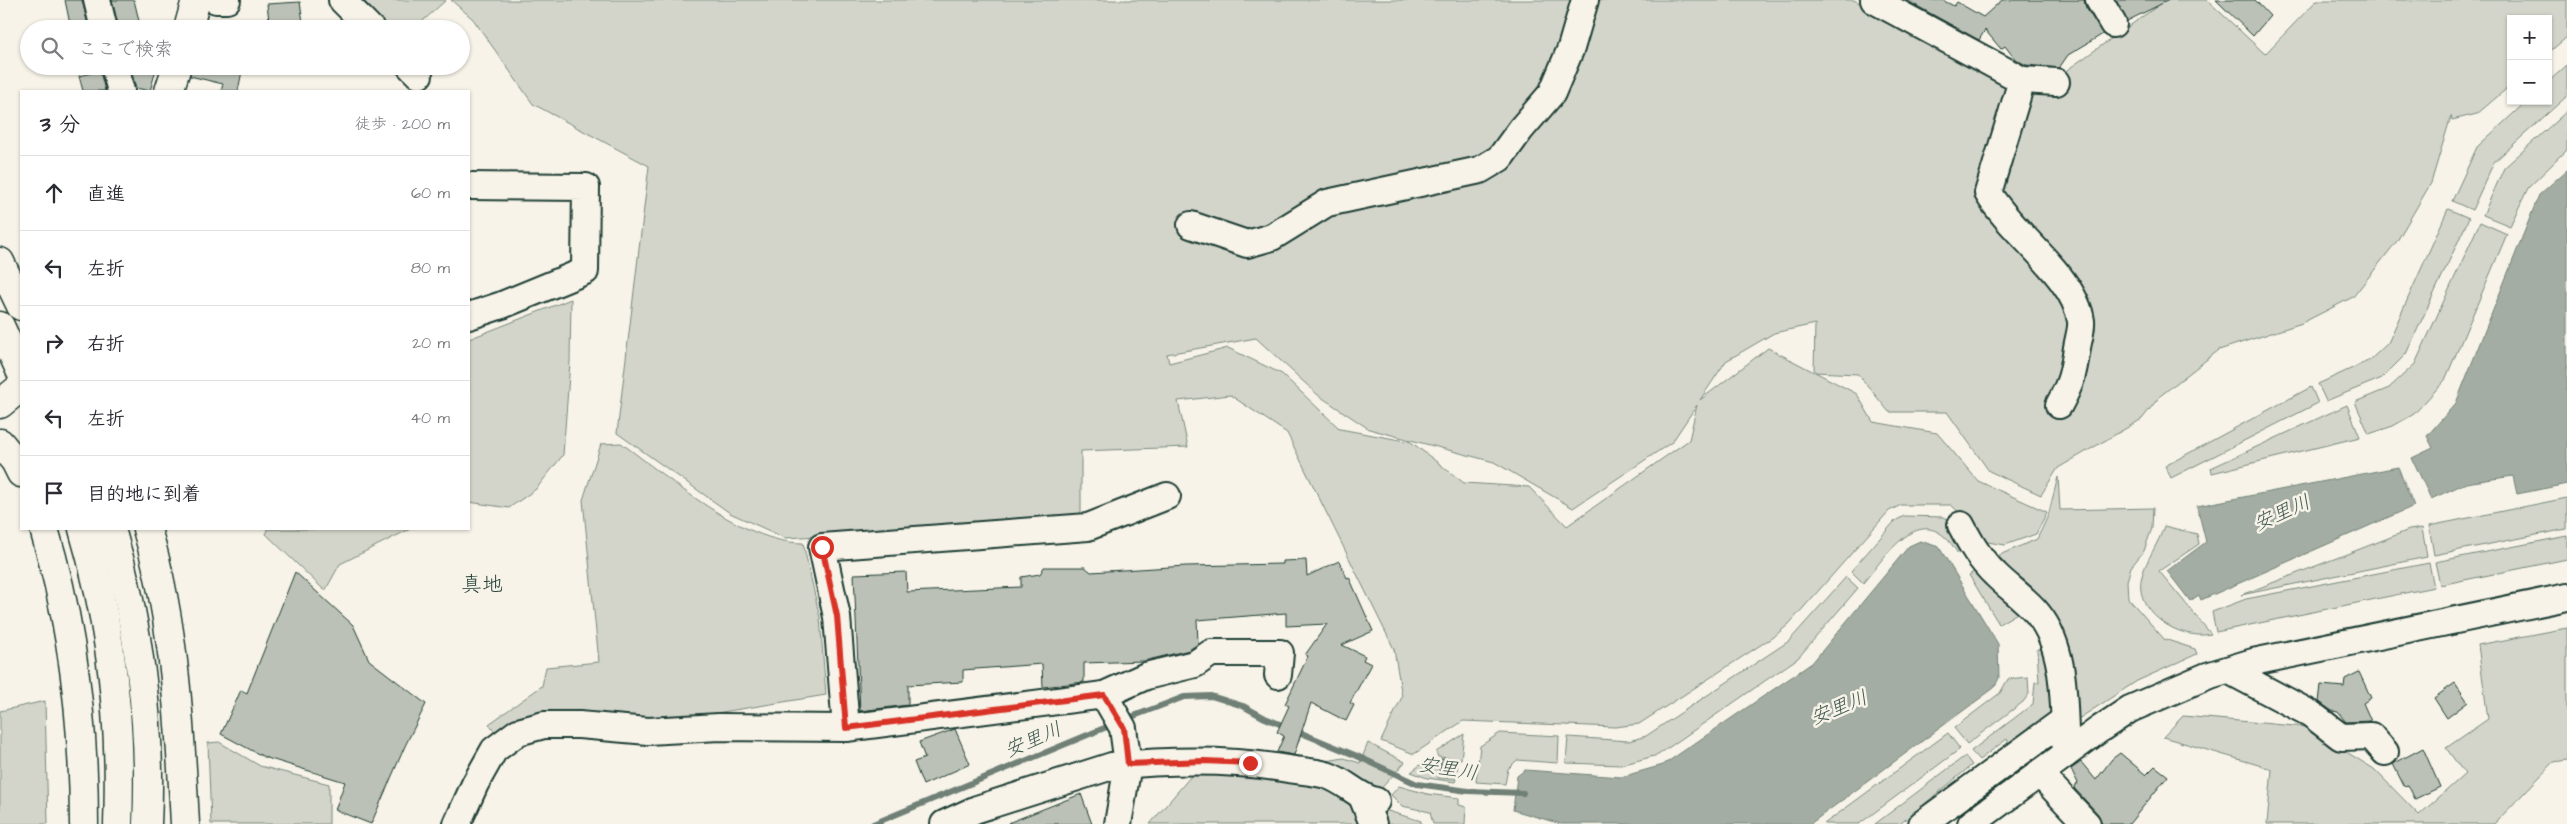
<!DOCTYPE html>
<html lang="ja">
<head>
<meta charset="utf-8">
<style>
  :root { --surface:#fff; --page:#f2f2f3; --text:#2b2b33; --muted:#7c7c81; --line:#e1e1e2 }
  body { margin:0; font-family:"Architects Daughter","Klee One",sans-serif; background:var(--page); color:var(--text) }
  .controls { position:absolute; right:15px; top:15px; display:grid; overflow:hidden; border-radius:0px; box-shadow:0 1px 4px #0004 }
  .controls button { width:45px; height:45px; display:grid; place-items:center; padding:0; border:0; border-bottom:1px solid var(--line); background:var(--surface); color:var(--text); font:25px sans-serif }
  .stop { position:absolute; width:15px; height:15px; margin:-11px; border:4px solid #d93025; border-radius:50%; background:#fff }
  .stop.end { background:#d93025; border-color:#fff; box-shadow:0 1px 5px #0008 }
  .list { margin:0; padding:0; list-style:none }
  h2 { display:flex; justify-content:space-between; align-items:center; height:65px; margin:0; padding:0 20px; font-size:21px }
  h2 small { font-size:16px; font-weight:400; color:var(--muted) }
  .list li { display:grid; grid-template-columns:32px 1fr auto; gap:15px; align-items:center; box-sizing:border-box; height:75px; padding:0 20px; border-top:1px solid var(--line) }
  .list b { display:block; font-size:19px; white-space:nowrap }
  .list em { font-size:16px; font-style:normal; color:var(--muted) }
  .icon { flex:none; width:28px; height:28px; fill:none; stroke:currentColor; stroke-width:2; stroke-linecap:round; stroke-linejoin:round }
  .map { position:relative; flex:none; width:2567px; height:824px; overflow:hidden }
  .search { position:absolute; background:var(--surface); box-shadow:0 1px 4px #0004; left:20px; top:20px; width:450px; height:55px; display:flex; align-items:center; gap:12px; box-sizing:border-box; padding:0 18px; border-radius:28px; color:var(--muted); font-size:19px }
  .panel { position:absolute; background:var(--surface); box-shadow:0 1px 4px #0004; left:20px; top:90px; width:450px; height:440px; border-radius:0px }
  .map>svg:first-child { display:block }
  .green { fill:#d3d5ca; stroke:#79897f; fill-rule:evenodd }
  .water { fill:#a4ada3; stroke:#6f8077 }
  .lines { fill:none; stroke-linecap:round; stroke-linejoin:round }
  .stream { stroke:#6f8077; stroke-width:6 }
  .building { fill:#bbc1b6; stroke:#1f3d34 }
  .minor-casing { stroke:#1f3d34; stroke-width:30 }
  .major-casing { stroke:#1f3d34; stroke-width:31 }
  .minor { stroke:#f7f3e8; stroke-width:26 }
  .major { stroke:#f7f3e8; stroke-width:28 }
  .route { stroke:#d93025; stroke-width:6 }
  .labels { text-anchor:middle; dominant-baseline:central; stroke-width:5; stroke-linejoin:round; paint-order:stroke }
  .water-label { font-size:20px; font-style:italic; fill:#405950; stroke:#f7f3e8 }
  .quarter-label { font-size:21px; fill:#1f3d34; stroke:#f7f3e8 }
</style>
</head>
<body>
<div class="map">
<svg width="2567" height="824" viewBox="0 0 2567 824">
  <rect width="100%" height="100%" fill="#f7f3e8"/>
  <filter id="ink" filterUnits="userSpaceOnUse"><feTurbulence type="fractalNoise" baseFrequency=".02" numOctaves="2"/><feDisplacementMap in="SourceGraphic" scale="10" xChannelSelector="R" yChannelSelector="G"/><feConvolveMatrix kernelMatrix="1 2 1 2 8 2 1 2 1" color-interpolation-filters="sRGB"/></filter>
  <g filter="url(#ink)">
    <g class="green">
      <path d="M363,0H446L414,29H390Z"/>
      <path d="M451,0H1854L2033,94L2166,0H2207L2265,54L2317,0H2567V37L2548,53V19H2511V85L2477,114L2452,120L2451,116L2431,183L2397,241L2353,297L2302,323L2219,350L2160,396L2142,419L2058,468L2041,495L1989,471L1947,412H1889L1858,374L1815,372L1857,394L1873,422L1937,433L1978,481L2047,512L2036,534L2005,545L1976,540L1964,517L1951,505H1901L1889,511L1789,624L1776,635L1639,724L1615,727L1463,721L1414,754L1381,741L1402,697L1394,649L1287,433L1230,395L1178,401L1188,447L1081,451V520L785,538L730,513L617,433L649,166L533,104L473,19ZM1815,324L1814,372L1768,348L1700,400L1726,361L1774,333ZM1256,338L1318,395L1369,429L1494,462L1573,508L1672,442L1697,405L1689,440L1567,526L1529,487L1464,483L1411,442L1340,429L1282,374L1228,348L1169,363L1167,354Z"/>
      <path d="M2567,65V96L2494,162L2472,210L2452,201L2477,147L2527,101H2548V82Z"/>
      <path d="M2567,111V150L2528,188L2510,226L2483,215L2504,168Z"/>
      <path d="M2448,209L2469,218L2406,354L2382,378L2326,401L2318,384L2370,360L2388,343Z"/>
      <path d="M2480,222L2507,234L2445,380L2414,414L2393,426L2369,434L2355,402L2389,388L2415,364Z"/>
      <path d="M571,299L570,362L563,455L536,489L509,508L469,502V339Z"/>
      <path d="M2311,387L2318,403L2171,478L2165,466Z"/>
      <path d="M2347,405L2360,437L2212,473L2211,468Z"/>
      <path d="M621,443C669,478 742,543 803,543L820,618L826,695L704,715L495,733L489,724L542,686L546,667L599,662L583,500L601,444Z"/>
      <path d="M2058,477L2060,510L2153,508L2152,528L2144,551L2131,567L2127,581L2128,598L2164,639L2195,649L2197,654L2137,681L2072,723L2070,688L1990,559L2037,539L2048,516Z"/>
      <path d="M2567,498V529L2434,555L2429,526Z"/>
      <path d="M1904,516L1943,517L1951,520L1968,548L1958,554C1924,496 1889,552 1863,583L1851,571L1895,521Z"/>
      <path d="M2164,526L2197,534L2199,544L2159,571L2211,634C2180,641 2132,612 2142,576C2146,560 2159,543 2164,526Z"/>
      <path d="M2422,528L2427,557L2241,595L2409,530Z"/>
      <path d="M267,529H410L340,564L325,591L266,534Z"/>
      <path d="M2567,536V559L2440,585L2435,562Z"/>
      <path d="M2429,563L2434,587L2216,632L2212,612L2246,599Z"/>
      <path d="M1981,567L2024,609L1999,624L1969,575Z"/>
      <path d="M1846,577L1858,588L1798,658L1658,755L1621,765L1566,763L1568,737L1629,741L1646,736L1789,641Z"/>
      <path d="M2567,628V760L2554,762L2494,824H2267L2272,769L2163,737L2183,716L2306,727L2374,769L2419,815L2465,774L2446,748L2488,719L2478,645Z"/>
      <path d="M2037,649H2047L2058,714L2011,750L2007,739L1979,760L1971,751L2033,704L2035,682H2039Z"/>
      <path d="M2028,677L2029,694L2023,702L1967,744L1954,728L2000,693L2008,679Z"/>
      <path d="M45,701L48,824H0V711Z"/>
      <path d="M1500,733L1559,736L1558,763L1517,760L1508,769L1505,784L1476,782L1480,746Z"/>
      <path d="M1948,733L1960,749L1859,824H1824Z"/>
      <path d="M1464,734L1461,759L1438,757L1436,752Z"/>
      <path d="M219,742L260,766L329,784V824H211L208,743Z"/>
      <path d="M1368,743L1405,762L1377,793L1308,764L1344,758L1360,763Z"/>
      <path d="M1965,756L1972,765L1900,824H1875Z"/>
      <path d="M1428,759L1439,770L1438,778L1456,779L1455,782L1427,778L1411,772Z"/>
      <path d="M1242,773L1326,780L1349,802L1361,824H1150L1191,776Z"/>
      <path d="M1399,786L1427,794L1459,798V805L1466,807L1465,824H1433L1430,812L1402,806L1391,795Z"/>
      <path d="M1381,809L1421,821V824H1378Z"/>
    </g>
    <g class="water">
      <path d="M2567,170V484L2517,494L2513,476L2466,483L2431,499L2412,458L2433,448L2427,436L2456,403L2539,195Z"/>
      <path d="M2398,467L2414,506L2201,600L2199,595L2190,601L2167,571L2206,542L2197,506Z"/>
      <path d="M1920,541L1939,547L1998,644L1999,678L1994,688L1810,824H1561L1513,810L1517,776L1525,770L1621,777L1663,765L1812,663L1909,546Z"/>
    </g>
    <g class="lines">
      <g class="stream">
        <path d="M1126,719L1184,697L1211,696L1243,706L1265,718L1357,756L1417,784L1468,791L1523,793"/>
        <path d="M873,824L1114,724"/>
      </g>
    </g>
    <g class="building">
      <path d="M65,0H82L89,29H71Z"/>
      <path d="M112,0H134L141,29H119Z"/>
      <path d="M1906,0H1942L1954,6L1957,2L1983,17L2002,0H2084L2086,8L2103,34L2068,55L2059,68L2026,65L2015,59L2005,46L2001,49L1985,30L1979,40Z"/>
      <path d="M2116,0H2169L2127,21Z"/>
      <path d="M2216,0H2255L2270,16L2253,36Z"/>
      <path d="M300,2L304,29H270L267,4Z"/>
      <path d="M130,66H157L150,91L136,88Z"/>
      <path d="M192,66H243L238,91H221L223,84L190,76Z"/>
      <path d="M100,71L105,91H83L79,76Z"/>
      <path d="M1306,560L1307,576L1339,561L1347,578L1349,577L1373,631L1342,645L1365,656L1363,660L1371,664L1350,703L1354,705L1346,721L1311,703L1294,755L1277,752L1284,736L1277,732L1289,706L1285,704L1308,656L1305,655L1327,624L1286,626V613L1197,620L1198,644L1189,650L1144,661L1084,663V682L1043,687L1042,664L963,670V682L908,685V705L860,711L854,574L906,572L907,592L1021,587V577L1040,574L1044,567H1085L1091,572L1186,566L1283,564V561Z"/>
      <path d="M295,572L353,625L369,660L426,704L405,746L371,824L335,810L345,782L264,757L221,734L241,690L247,693Z"/>
      <path d="M2359,672L2371,698L2363,703L2371,721L2346,722L2338,712L2332,711L2319,702L2321,685L2344,687L2345,679Z"/>
      <path d="M2455,683L2468,702L2447,718L2434,698Z"/>
      <path d="M955,729L970,764L923,785L914,762L925,758L919,742Z"/>
      <path d="M2423,748L2440,787L2415,799L2408,785L2404,786L2393,764Z"/>
      <path d="M2120,753L2146,775L2155,766L2168,776L2129,824H2102L2098,814L2074,788L2078,783L2071,769L2081,762L2096,780L2112,759Z"/>
      <path d="M1441,759L1458,761L1456,777L1440,775Z"/>
      <path d="M1081,794L1092,824H1008V823Z"/>
    </g>
    <g class="lines">
      <g class="minor-casing">
        <g id="minor">
          <path d="M97,0L104,29"/>
          <path d="M216,0H227"/>
          <path d="M342,0L371,29"/>
          <path d="M1874,0L2022,80L1988,193C2011,233 2075,276 2081,321C2082,329 2078,340 2077,348C2073,374 2072,381 2059,405"/>
          <path d="M2099,0L2113,24"/>
          <path d="M114,66L121,91"/>
          <path d="M410,66L419,75"/>
          <path d="M2022,80L2056,82"/>
          <path d="M469,186L586,187L585,271L502,305L469,316"/>
          <path d="M1191,225L1247,244L1272,237L1327,203L1480,170L1500,158L1521,129L1552,93L1571,48L1585,0"/>
          <path d="M1961,525C1971,544 1980,560 1996,575C2009,588 2026,599 2038,614C2068,651 2063,709 2066,754"/>
          <path d="M2228,670L2311,714L2341,737L2371,736L2385,752"/>
          <path d="M1104,695L1146,676L1195,664L1211,653H1280L1278,675"/>
          <path d="M846,728L837,617L822,547L1088,527L1167,496"/>
          <path d="M2039,773L2087,824"/>
          <path d="M1363,799L1373,824"/>
          <path d="M457,824L475,784L494,750L518,732L544,725H579L648,731L719,727L846,728L1104,695L1123,728L1128,764L1118,824"/>
          <path d="M944,824L977,809L1112,766C1171,760 1230,759 1288,769C1301,771 1314,772 1326,775C1346,781 1357,797 1376,801"/>
          <path d="M1922,824L2064,720"/>
          <path d="M1971,824L2100,729L2130,709L2207,676L2253,662L2567,597"/>
        </g>
      </g>
      <g class="major-casing">
        <g id="major">
          <path d="M188,29L196,0"/>
          <path d="M169,91L177,66"/>
          <path d="M0,262L21,306"/>
          <path d="M0,326L21,372"/>
          <path d="M0,404L21,387"/>
          <path d="M0,443L15,461L21,473"/>
          <path d="M44,529C73,625 84,724 84,824"/>
          <path d="M83,529C111,624 122,724 118,824"/>
          <path d="M111,529C139,623 152,726 147,824"/>
          <path d="M147,529C175,625 180,724 185,824"/>
        </g>
      </g>
      <use href="#minor" class="minor"/>
      <use href="#major" class="major"/>
    </g>
  </g>
  <g class="lines" filter="url(#ink)">
    <path class="route" d="M822,547L837,616L846,728L1104,695L1124,728L1128,764L1204,761L1250,763"/>
  </g>
  <g class="labels">
    <g class="water-label">
      <text transform="translate(2282 513) rotate(-24)">安里川</text>
      <text transform="translate(1839 708) rotate(-22)">安里川</text>
      <text transform="translate(1033 740) rotate(-23)">安里川</text>
      <text transform="translate(1448 769) rotate(9)">安里川</text>
    </g>
    <g class="quarter-label">
      <text x="482" y="584">真地</text>
    </g>
  </g>
</svg>
<div class="controls">
<button>+</button>
<button>−</button>
</div>
<div class="stop" style="left:822px;top:547px"></div>
<div class="stop end" style="left:1250px;top:763px"></div>
<div class="search"><svg class="icon" aria-label="search" viewBox="0 0 24 24"><circle cx="10" cy="10" r="6"/><path d="M15 15l6 6"/></svg>ここで検索</div>
<section class="panel">
<h2>3 分<small>徒歩 · 200 m</small></h2>
<ul class="list">
<li><svg class="icon" aria-label="ahead" viewBox="0 0 24 24"><path d="M12 20V5M6 11l6-6 6 6"/></svg><div><b>直進</b></div><em>60 m</em></li>
<li><svg class="icon" aria-label="left" viewBox="0 0 24 24"><path d="M17 20v-9H6M10 6l-5 5 5 5"/></svg><div><b>左折</b></div><em>80 m</em></li>
<li><svg class="icon" aria-label="right" viewBox="0 0 24 24"><path d="M7 20v-9h11M14 6l5 5-5 5"/></svg><div><b>右折</b></div><em>20 m</em></li>
<li><svg class="icon" aria-label="left" viewBox="0 0 24 24"><path d="M17 20v-9H6M10 6l-5 5 5 5"/></svg><div><b>左折</b></div><em>40 m</em></li>
<li><svg class="icon" aria-label="arrive" viewBox="0 0 24 24"><path d="M6 21V4h12l-3 4 3 4H6"/></svg><div><b>目的地に到着</b></div></li>
</ul>
</section>
</div>
</body>
</html>
